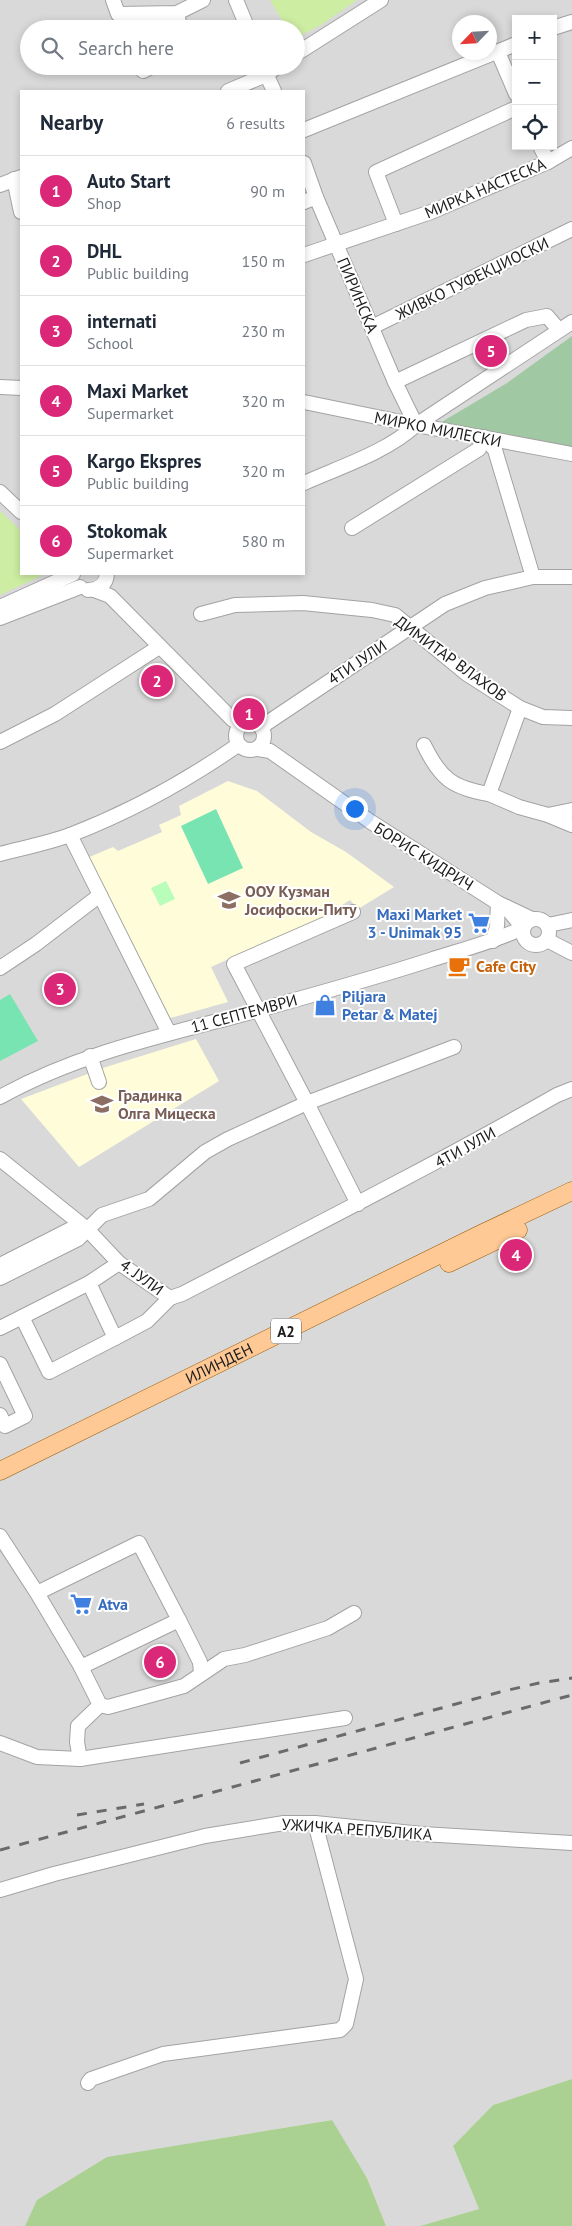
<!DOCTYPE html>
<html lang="en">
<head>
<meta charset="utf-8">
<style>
  :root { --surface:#fff; --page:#f2f2f3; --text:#1f2937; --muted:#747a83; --line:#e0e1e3; --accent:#db2777 }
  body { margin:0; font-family:"PT Sans",sans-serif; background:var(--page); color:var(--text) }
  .controls { position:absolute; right:15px; top:15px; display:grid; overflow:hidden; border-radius:0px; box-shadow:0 2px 8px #0003 }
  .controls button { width:45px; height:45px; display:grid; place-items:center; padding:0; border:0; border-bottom:1px solid var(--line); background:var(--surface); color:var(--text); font:25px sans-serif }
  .compass { position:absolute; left:452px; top:15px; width:45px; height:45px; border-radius:50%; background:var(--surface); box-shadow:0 2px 8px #0003; rotate:245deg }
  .you { position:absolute; left:354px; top:808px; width:18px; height:18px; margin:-12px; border:4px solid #fff; border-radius:50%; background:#1a73e8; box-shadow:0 0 0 8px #1a73e833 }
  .badge { display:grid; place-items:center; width:32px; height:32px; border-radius:50%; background:var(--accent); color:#fff; font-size:16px; font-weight:700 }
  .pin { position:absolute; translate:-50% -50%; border:2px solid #fff; box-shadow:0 1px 5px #0006 }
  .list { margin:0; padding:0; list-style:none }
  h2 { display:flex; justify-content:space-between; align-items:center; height:65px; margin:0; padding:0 20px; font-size:21px }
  h2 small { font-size:16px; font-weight:400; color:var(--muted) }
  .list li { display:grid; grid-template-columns:32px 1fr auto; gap:15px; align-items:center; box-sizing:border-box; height:70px; padding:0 20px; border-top:1px solid var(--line) }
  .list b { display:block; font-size:19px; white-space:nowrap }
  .list p { margin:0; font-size:16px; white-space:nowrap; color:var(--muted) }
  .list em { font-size:16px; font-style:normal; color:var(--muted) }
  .icon { flex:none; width:28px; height:28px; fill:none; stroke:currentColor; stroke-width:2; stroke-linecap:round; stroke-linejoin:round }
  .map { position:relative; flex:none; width:572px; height:2226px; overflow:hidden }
  .search { position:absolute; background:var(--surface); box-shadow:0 2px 8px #0003; left:20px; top:20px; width:285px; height:55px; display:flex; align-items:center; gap:12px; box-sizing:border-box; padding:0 18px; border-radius:28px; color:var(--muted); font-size:19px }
  .panel { position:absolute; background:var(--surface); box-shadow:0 2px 8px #0003; left:20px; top:90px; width:285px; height:485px; border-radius:0px }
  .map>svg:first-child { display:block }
  .residential { fill:#dad9d9; fill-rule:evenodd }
  .education { fill:#fffcda }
  .grass { fill:#cdeda2 }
  .forest { fill:#aad192 }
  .cemetery { fill:#a0c9a3 }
  .park { fill:#b9fdba }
  .pitch { fill:#78e4b2 }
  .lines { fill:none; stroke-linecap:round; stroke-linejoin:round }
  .minor-casing { stroke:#a3a3a3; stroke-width:16 }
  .major-casing { stroke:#955800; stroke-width:19 }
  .minor { stroke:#fff; stroke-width:14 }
  .major { stroke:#ffc996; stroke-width:18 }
  .rail { stroke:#6a6a6a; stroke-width:3; stroke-dasharray:10 10; stroke-linecap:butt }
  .labels { text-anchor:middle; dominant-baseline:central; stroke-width:4; stroke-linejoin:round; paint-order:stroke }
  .shield { fill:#fff; stroke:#606060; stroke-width:1 }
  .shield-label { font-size:15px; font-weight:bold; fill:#1c1c1c }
  .street-label { font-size:16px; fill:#1c1c1c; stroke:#fff }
  .education-label { font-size:16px; font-weight:bold; fill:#785e54; stroke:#fff; text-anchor:start }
  .shop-label { font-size:16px; font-weight:bold; fill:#366cbe; stroke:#fff; text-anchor:start }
  .food-label { font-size:16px; font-weight:bold; fill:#c56008; stroke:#fff; text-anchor:start }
</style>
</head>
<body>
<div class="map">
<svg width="572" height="2226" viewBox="0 0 572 2226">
  <rect width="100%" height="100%" fill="#efe9e1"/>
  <path class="residential" d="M0,0H572V2079L493,2105L453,2146L479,2209L420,2226H386L367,2178L331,2120L210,2140L38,2200L25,2226H0ZM516,19H553V146H516ZM460,22H490V52H460ZM29,29H296V66H29ZM21,91H304V574H21Z"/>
  <g class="education">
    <path d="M228,781L257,791L311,832L346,852L394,887L358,909L350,900L327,915L211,967L228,1002L167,1019L87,858L113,847L118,851L162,832L159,825L181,815L179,806Z"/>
    <path d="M196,1039L219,1081L79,1167L21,1099L106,1067Z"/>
  </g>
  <g class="grass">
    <path d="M270,0H357L321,25L296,38V29H287Z"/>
    <path d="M0,511L21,531V574H45L0,595Z"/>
  </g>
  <g class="forest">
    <path d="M572,2079V2226H420L479,2209L453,2146L493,2105Z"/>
    <path d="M332,2120L367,2178L386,2226H25L37,2200L107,2157Z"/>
  </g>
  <path class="cemetery" d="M572,336V450L440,423L507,383Z"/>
  <path class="park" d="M166,881L175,899L160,906L151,888Z"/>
  <g class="pitch">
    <path d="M216,809L243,868L208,884L181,826Z"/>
    <path d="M10,994L38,1041L0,1061V1000Z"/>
  </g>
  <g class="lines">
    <g class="minor-casing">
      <g id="minor">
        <path d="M113,0L118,14L177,13L203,0"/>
        <path d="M236,0L248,29"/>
        <path d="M177,13L179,23L185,29"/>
        <path d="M137,14L144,29"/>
        <path d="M553,28L572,22"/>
        <path d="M498,52L516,94"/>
        <path d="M296,54L381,0"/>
        <path d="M263,67L274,91"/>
        <path d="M143,71L153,66"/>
        <path d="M228,91L266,75L278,66"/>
        <path d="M304,130L516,44"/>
        <path d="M540,146L548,162"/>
        <path d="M304,163L316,197L395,382L416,425"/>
        <path d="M14,179L21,212"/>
        <path d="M0,185L21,177"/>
        <path d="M304,202L316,197"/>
        <path d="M396,224L376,172L516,108"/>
        <path d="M304,255L431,212L548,162L572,148"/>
        <path d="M372,327L572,229"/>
        <path d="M395,382L526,320L547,316L559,330"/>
        <path d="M0,387L21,388"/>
        <path d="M304,402L416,425L572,454"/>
        <path d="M304,483C340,467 387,452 416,425L572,322"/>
        <path d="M0,492L21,512"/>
        <path d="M352,528L479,449L484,437L495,450L533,577"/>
        <path d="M88,590C99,590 106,585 107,574"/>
        <path d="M94,590L110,596L233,720"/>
        <path d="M0,607L73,574"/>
        <path d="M201,614L235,605L303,603L372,610L395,615L467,674L520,708L543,717L572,718"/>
        <path d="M0,618L80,587"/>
        <path d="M520,708L489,794L519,807L548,815L572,825"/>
        <circle cx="250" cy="736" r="14"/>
        <path d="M261,727L445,604L485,588L533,577H572"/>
        <path d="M0,742L55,714L159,647"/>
        <path d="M424,745C440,778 452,788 489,794"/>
        <path d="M258,749L270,751L371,822L498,903L532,919"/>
        <path d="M548,815L572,810"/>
        <path d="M70,835L169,1033"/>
        <path d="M0,854C23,848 48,843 70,835C130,812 186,781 238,745"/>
        <circle cx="536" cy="932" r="13"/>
        <path d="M548,925L572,920"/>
        <path d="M547,940L572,953"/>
        <path d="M493,941L497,926L498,903"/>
        <path d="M0,968L36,944L100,895"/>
        <path d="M90,1056L99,1082"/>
        <path d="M0,1097C74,1056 152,1038 233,1017C299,999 365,981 430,960C461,950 493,942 523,928L506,907"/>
        <path d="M0,1159L87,1229L119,1263L170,1298L182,1294C308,1229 434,1165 557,1095L572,1089"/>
        <path d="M358,1204L307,1103L454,1047"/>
        <path d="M119,1263L89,1283L115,1338L147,1321L170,1298"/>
        <path d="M0,1265L73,1228L87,1229"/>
        <path d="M0,1278L78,1239L102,1215L149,1199L205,1152L228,1139L307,1103L234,964L353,912"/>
        <path d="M89,1283L22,1317L49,1372L115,1338"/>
        <path d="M0,1328L22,1317"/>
        <path d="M0,1364L25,1416L5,1426L0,1415"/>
        <path d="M0,1536L37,1593L139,1543L179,1620L81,1667L37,1593"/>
        <path d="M179,1620L200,1662L201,1673"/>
        <path d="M100,1705L108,1707L184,1686L224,1659L245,1655L328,1628L354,1613"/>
        <path d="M0,1743L37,1757L80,1759L345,1718"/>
        <path d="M80,1759L77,1742L78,1726L100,1705L81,1667"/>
        <path d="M0,1890L54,1874L205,1836L284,1823H315L422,1834L572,1843"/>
        <path d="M88,2083L91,2079L163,2054L340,2030L346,2024L356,1979L315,1823"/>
      </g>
    </g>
    <g class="major-casing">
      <g id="major">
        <path d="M449,1263L518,1230"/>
        <path id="s1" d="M0,1471L479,1235L572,1191"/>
      </g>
    </g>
    <use href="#minor" class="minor"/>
    <use href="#major" class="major"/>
    <g class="rail">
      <path d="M240,1763L500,1692L539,1683L572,1678"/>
      <path d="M77,1815L144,1804"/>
      <path d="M0,1850L572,1695"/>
    </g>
  </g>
  <defs>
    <g id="school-bare" transform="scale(1.725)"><path d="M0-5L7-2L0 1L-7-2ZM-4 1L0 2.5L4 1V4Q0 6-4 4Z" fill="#8d6e63" stroke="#fff" stroke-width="2.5" paint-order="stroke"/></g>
    <g id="supermarket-bare" transform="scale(1.725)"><path d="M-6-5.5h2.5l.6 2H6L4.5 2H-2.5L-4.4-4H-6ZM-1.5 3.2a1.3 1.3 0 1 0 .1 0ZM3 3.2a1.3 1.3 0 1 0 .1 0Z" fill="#3f7fe0" stroke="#fff" stroke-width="2.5" paint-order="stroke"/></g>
    <g id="cafe-bare" transform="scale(1.725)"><path d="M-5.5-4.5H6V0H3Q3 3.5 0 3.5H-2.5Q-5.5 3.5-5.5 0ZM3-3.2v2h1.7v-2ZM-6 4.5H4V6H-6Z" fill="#e8710a" stroke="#fff" stroke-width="2.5" paint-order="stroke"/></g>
    <g id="shop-bare" transform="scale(1.725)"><path d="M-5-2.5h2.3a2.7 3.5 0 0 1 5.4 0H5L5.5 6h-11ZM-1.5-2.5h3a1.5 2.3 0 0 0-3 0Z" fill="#3f7fe0" stroke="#fff" stroke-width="2.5" paint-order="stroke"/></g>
  </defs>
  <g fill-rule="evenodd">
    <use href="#school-bare" x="229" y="900"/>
    <use href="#supermarket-bare" x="479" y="923"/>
    <use href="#cafe-bare" x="459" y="966"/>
    <use href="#shop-bare" x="325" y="1005"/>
    <use href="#school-bare" x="102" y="1104"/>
    <use href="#supermarket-bare" x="81" y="1604"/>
  </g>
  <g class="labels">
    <rect class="shield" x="271" y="1318.5" width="30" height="25" rx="4"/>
    <g class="shield-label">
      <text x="286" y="1331">A2</text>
    </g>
    <g class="street-label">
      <text transform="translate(485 188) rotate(-23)">МИРКА НАСТЕСКА</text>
      <text transform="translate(472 278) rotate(-26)">ЖИВКО ТУФЕКЏИОСКИ</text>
      <text transform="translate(358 295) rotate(67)">ПИРИНСКА</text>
      <text transform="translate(438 429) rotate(11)">МИРКО МИЛЕСКИ</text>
      <text transform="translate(451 658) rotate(36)">ДИМИТАР ВЛАХОВ</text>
      <text transform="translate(357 662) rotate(-34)">4ТИ ЈУЛИ</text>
      <text transform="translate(424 856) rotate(32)">БОРИС КИДРИЧ</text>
      <text transform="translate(244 1013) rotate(-15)">11 СЕПТЕМВРИ</text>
      <text transform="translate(465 1147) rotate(-29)">4ТИ ЈУЛИ</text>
      <text transform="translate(142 1277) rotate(36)">4. ЈУЛИ</text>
      <text stroke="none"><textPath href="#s1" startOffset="244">ИЛИНДЕН</textPath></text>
      <text transform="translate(357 1829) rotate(4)">УЖИЧКА РЕПУБЛИКА</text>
    </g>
    <g class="education-label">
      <text x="245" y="891">ООУ Кузман<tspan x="245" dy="18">Јосифоски-Питу</tspan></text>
      <text x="118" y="1095">Градинка<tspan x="118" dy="18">Олга Мицеска</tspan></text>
    </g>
    <g class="shop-label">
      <text x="462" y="914" text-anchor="end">Maxi Market<tspan x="462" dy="18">3 - Unimak 95</tspan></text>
      <text x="342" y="996">Piljara<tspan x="342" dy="18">Petar &amp; Matej</tspan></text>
      <text x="98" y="1604">Atva</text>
    </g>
    <g class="food-label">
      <text x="476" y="966">Cafe City</text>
    </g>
  </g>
</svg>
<div class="controls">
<button>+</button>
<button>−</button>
<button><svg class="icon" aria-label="locate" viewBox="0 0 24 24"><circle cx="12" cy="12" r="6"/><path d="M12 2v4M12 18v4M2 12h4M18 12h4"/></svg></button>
</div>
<svg class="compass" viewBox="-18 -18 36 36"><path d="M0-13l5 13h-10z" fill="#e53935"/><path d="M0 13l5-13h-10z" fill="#747a83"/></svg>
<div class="you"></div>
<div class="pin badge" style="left:249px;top:714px">1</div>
<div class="pin badge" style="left:157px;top:681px">2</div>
<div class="pin badge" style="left:60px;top:989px">3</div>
<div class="pin badge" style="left:516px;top:1255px">4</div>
<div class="pin badge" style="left:491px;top:351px">5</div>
<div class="pin badge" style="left:160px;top:1662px">6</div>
<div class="search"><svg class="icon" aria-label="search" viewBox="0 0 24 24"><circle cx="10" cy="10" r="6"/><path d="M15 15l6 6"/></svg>Search here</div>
<section class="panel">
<h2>Nearby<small>6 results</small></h2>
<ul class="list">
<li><span class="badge">1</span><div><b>Auto Start</b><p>Shop</p></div><em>90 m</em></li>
<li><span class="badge">2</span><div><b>DHL</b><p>Public building</p></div><em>150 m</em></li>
<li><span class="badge">3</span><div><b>internati</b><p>School</p></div><em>230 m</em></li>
<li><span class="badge">4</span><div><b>Maxi Market</b><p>Supermarket</p></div><em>320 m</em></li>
<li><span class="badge">5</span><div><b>Kargo Ekspres</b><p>Public building</p></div><em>320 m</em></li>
<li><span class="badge">6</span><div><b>Stokomak</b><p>Supermarket</p></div><em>580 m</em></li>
</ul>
</section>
</div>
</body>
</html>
